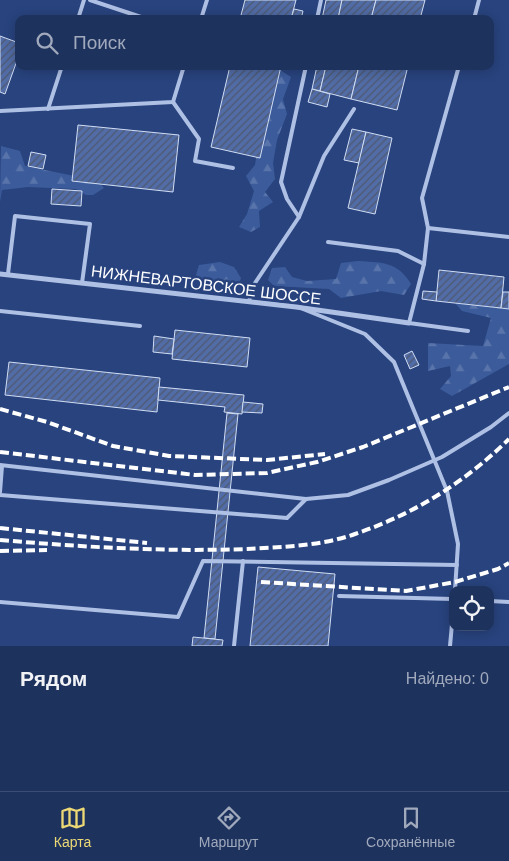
<!DOCTYPE html>
<html lang="ru">
<head>
<meta charset="utf-8">
<style>
  :root { --surface:#1e325e; --page:#2b3e67; --text:#f1f3f6; --muted:#a1aabc; --line:#3c4d73; --accent:#ecd975 }
  body { margin:0; font-family:Arial,sans-serif; background:var(--page); color:var(--text) }
  .controls { position:absolute; right:15px; bottom:15px; display:grid; overflow:hidden; border-radius:10px; box-shadow:0 2px 12px #0003 }
  .controls button { width:45px; height:45px; display:grid; place-items:center; padding:0; border:0; border-bottom:1px solid var(--line); background:var(--surface); color:var(--text); font:25px sans-serif }
  .list { margin:0; padding:0; list-style:none }
  h2 { display:flex; justify-content:space-between; align-items:center; height:65px; margin:0; padding:0 20px; font-size:21px }
  h2 small { font-size:16px; font-weight:400; color:var(--muted) }
  .icon { flex:none; width:28px; height:28px; fill:none; stroke:currentColor; stroke-width:2; stroke-linecap:round; stroke-linejoin:round }
  .map { position:relative; flex:none; width:509px; height:646px; overflow:hidden }
  .search { position:absolute; background:var(--surface); box-shadow:0 2px 12px #0003; left:15px; right:15px; top:15px; height:55px; display:flex; align-items:center; gap:12px; box-sizing:border-box; padding:0 18px; border-radius:10px; color:var(--muted); font-size:19px }
  .sheet { height:145px; background:var(--surface) }
  nav { display:flex; justify-content:space-around; align-items:center; box-sizing:border-box; height:70px; border-top:1px solid var(--line); background:var(--surface); font-size:14px; color:var(--muted) }
  nav a { display:grid; justify-items:center; gap:2px }
  nav .on { color:var(--accent) }
  .map>svg:first-child { display:block }
  .forest { fill:url(#forest-firs) }
  .building { fill:url(#building-hatch); stroke:#d1ddf4 }
  .lines { fill:none; stroke-linecap:round; stroke-linejoin:round }
  .lane { stroke:#afc0e5; stroke-width:4 }
  .street { stroke:#afc0e5; stroke-width:5 }
  .rail { stroke:#fff; stroke-width:4; stroke-dasharray:9 4; stroke-linecap:butt }
  .labels { text-anchor:middle; dominant-baseline:central; stroke-width:5; stroke-linejoin:round; paint-order:stroke }
  .street-label { font-size:16px; fill:#fff; stroke:#28437e }
</style>
</head>
<body>
<div class="map">
<svg width="509" height="646" viewBox="0 0 509 646">
  <defs>
    <pattern id="forest-firs" width="22" height="20" patternUnits="userSpaceOnUse" patternTransform="scale(1.25)"><rect width="22" height="20" fill="#3c5b9b"/><path d="M5 1l3.5 6h-7zM16 11l3.5 6h-7z" fill="#5974aa"/></pattern>
    <pattern id="building-hatch" width="6" height="6" patternUnits="userSpaceOnUse" patternTransform="scale(1.25)"><rect width="6" height="6" fill="#516ca6"/><path d="M-1 1l2-2M0 6l6-6M5 7l2-2" fill="none" stroke="#4e5970"/></pattern>
  </defs>
  <rect width="100%" height="100%" fill="#28437e"/>
  <g class="forest">
    <path d="M280,70L291,77L283,99L287,114L277,140L273,163L275,179L265,192L273,202L259,211L260,227L251,232L239,227L247,214L254,191L246,176L255,165L258,145Z"/>
    <path d="M1,146L20,151L25,166L99,181L104,188L93,195H86L76,189L28,187L2,190L0,202Z"/>
    <path d="M358,261C383,263 397,261 411,284L404,295L381,291L341,298L329,289L274,286L268,280L272,268L285,267L292,277L307,281L336,279L341,263Z"/>
    <path d="M220,262L234,267L241,278L239,285L204,282L195,278L199,265Z"/>
    <path d="M455,303L509,309V364L452,396L440,389L451,376L450,366L428,371V343L483,346L491,318L462,311Z"/>
  </g>
  <g class="building">
    <path d="M245,0H296L291,19H240Z"/>
    <path d="M326,0H342L338,19H322Z"/>
    <path d="M342,0H376L371,19H338Z"/>
    <path d="M376,0H425L420,19H371Z"/>
    <path d="M294,9L303,11L301,19H291Z"/>
    <path d="M0,36L19,43V55L5,94L0,92Z"/>
    <path d="M230,66H281L260,158L211,147Z"/>
    <path d="M317,66H326L320,91L312,89Z"/>
    <path d="M326,66H359L351,99L320,91Z"/>
    <path d="M359,66H408L397,110L351,99Z"/>
    <path d="M312,89L330,94L327,107L308,102Z"/>
    <path d="M78,125L179,135L173,192L72,181Z"/>
    <path d="M352,129L366,132L359,163L344,160Z"/>
    <path d="M366,132L392,138L375,214L348,208Z"/>
    <path d="M31,152L46,155L43,169L28,166Z"/>
    <path d="M52,189L82,191L81,206L51,204Z"/>
    <path d="M439,270L504,277L501,308L436,301Z"/>
    <path d="M423,291L437,292L436,301L422,299Z"/>
    <path d="M503,292H509V309L501,308Z"/>
    <path d="M175,330L250,338L247,367L172,359Z"/>
    <path d="M154,336L174,339L172,354L153,352Z"/>
    <path d="M412,351L419,365L410,369L404,355Z"/>
    <path d="M9,362L160,378L157,412L5,395Z"/>
    <path d="M159,387L244,395L242,414L224,412L225,407L158,400Z"/>
    <path d="M243,402L263,404L262,413L242,412Z"/>
    <path d="M227,413L238,414L215,639L204,638Z"/>
    <path d="M258,567L335,574L328,646H250Z"/>
    <path d="M193,637L223,640L222,646H192Z"/>
  </g>
  <g class="lines">
    <g class="lane">
      <path d="M90,0L147,19"/>
      <path d="M78,19L84,0"/>
      <path d="M201,19L207,0"/>
      <path d="M317,19L321,0"/>
      <path d="M474,19L479,0"/>
      <path d="M459,66L422,198L428,228L424,264L409,323L468,331"/>
      <path d="M173,102L199,139L195,161L233,168"/>
      <path d="M48,109L62,66"/>
      <path d="M0,111L173,102L184,66"/>
      <path d="M299,217L287,199L281,182L306,66"/>
      <path d="M428,228L509,237"/>
      <path d="M328,242L398,251L424,264"/>
      <path d="M8,274L15,216L90,224L82,283"/>
      <path d="M249,301L255,283L299,217L324,156L354,109"/>
      <path d="M303,309L365,334L394,362L447,491L458,544L455,590"/>
      <path d="M0,311L140,326"/>
      <path d="M0,465L306,499L348,495L389,480L442,457L491,427L509,413"/>
      <path d="M0,492L2,466"/>
      <path d="M0,495L287,518L306,499"/>
      <path d="M339,596L453,599"/>
      <path d="M490,601L509,602"/>
      <path d="M0,602L178,617L203,561L457,565"/>
      <path d="M234,646L243,561"/>
      <path d="M450,646L453,613"/>
    </g>
    <path class="street" d="M0,274L296,307L409,323"/>
    <g class="rail">
      <path d="M0,409L47,422L113,446L169,456L267,460L325,454"/>
      <path d="M0,452L195,475L267,473L317,462L363,447L509,387"/>
      <path d="M0,528L147,543"/>
      <path d="M0,540C82,547 164,552 247,549C282,547 321,546 355,534C414,514 464,483 509,439"/>
      <path d="M0,551L47,550"/>
      <path d="M261,582L406,591L455,582L498,569L509,563"/>
    </g>
  </g>
  <g class="labels">
    <g class="street-label">
      <text transform="translate(206 285) rotate(7)">НИЖНЕВАРТОВСКОЕ ШОССЕ</text>
    </g>
  </g>
</svg>
<div class="controls">
<button><svg class="icon" aria-label="locate" viewBox="0 0 24 24"><circle cx="12" cy="12" r="6"/><path d="M12 2v4M12 18v4M2 12h4M18 12h4"/></svg></button>
</div>
<div class="search"><svg class="icon" aria-label="search" viewBox="0 0 24 24"><circle cx="10" cy="10" r="6"/><path d="M15 15l6 6"/></svg>Поиск</div>
</div>
<section class="sheet">
<h2>Рядом<small>Найдено: 0</small></h2>
<ul class="list">
</ul>
</section>
<nav>
<a class="on"><svg class="icon" aria-label="map" viewBox="0 0 24 24"><path d="M3 6l6-2 6 2 6-2v14l-6 2-6-2-6 2zM9 4v14M15 6v14"/></svg>Карта</a>
<a><svg class="icon" aria-label="directions" viewBox="0 0 24 24"><path d="M12 3l9 9-9 9-9-9zM9 14v-3h6M13 9l2 2-2 2"/></svg>Маршрут</a>
<a><svg class="icon" aria-label="saved" viewBox="0 0 24 24"><path d="M7 4h10v16l-5-4-5 4z"/></svg>Сохранённые</a>
</nav>
</body>
</html>
